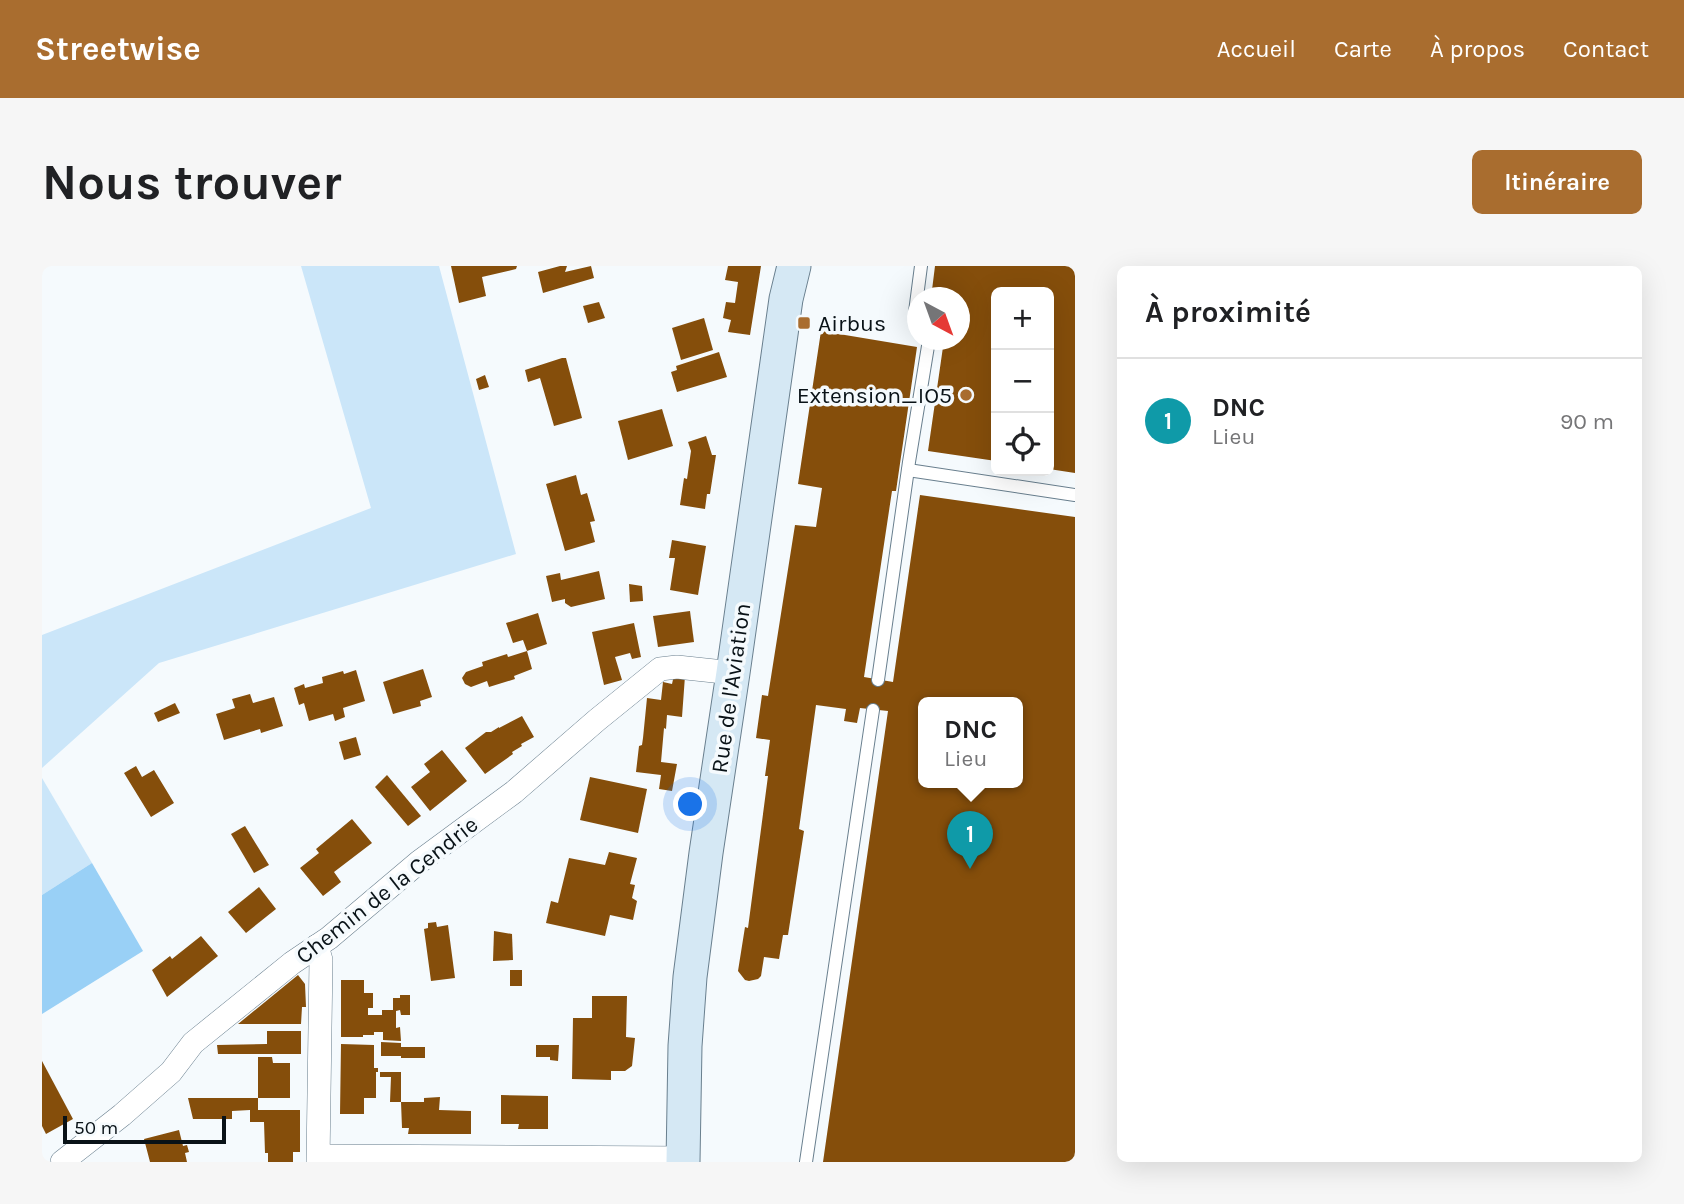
<!DOCTYPE html>
<html lang="fr">
<head>
<meta charset="utf-8">
<style>
  :root { --surface:#fff; --page:#f6f6f6; --text:#202124; --muted:#757577; --line:#e0e0e0; --accent:#a96d2f }
  body { margin:0; font-family:Karla,sans-serif; background:var(--page); color:var(--text) }
  .controls { position:absolute; right:21px; top:21px; display:grid; overflow:hidden; border-radius:10px; box-shadow:0 7px 28px #0002 }
  .controls button { width:63px; height:63px; display:grid; place-items:center; padding:0; border:0; border-bottom:2px solid var(--line); background:var(--surface); color:var(--text); font:35px sans-serif }
  .compass { position:absolute; left:865px; top:21px; width:63px; height:63px; border-radius:50%; background:var(--surface); box-shadow:0 7px 28px #0002; rotate:139deg }
  .scale { position:absolute; left:21px; bottom:18px; width:163px; box-sizing:border-box; padding-left:7px; border:4px solid #091217; border-top:0; font-size:19px; line-height:24px; white-space:nowrap; color:#091217; -webkit-text-stroke:5px #f5fafd; paint-order:stroke }
  .you { position:absolute; left:649px; top:539px; width:24px; height:24px; margin:-18px; border:5px solid #fff; border-radius:50%; background:#1a73e8; box-shadow:0 0 0 10px #1a73e833 }
  .badge { display:grid; place-items:center; width:46px; height:46px; border-radius:50%; background:var(--accent); color:#fff; font-size:23px; font-weight:700 }
  .pin { position:absolute; translate:-50% -58px; filter:drop-shadow(0 2px 4px #0008) }
  .pin::after { content:''; position:absolute; top:37px; width:24px; height:21px; background:inherit; clip-path:polygon(0 0,100% 0,50% 100%) }
  .popup { position:absolute; left:876px; top:431px; width:105px; height:91px; box-sizing:border-box; display:grid; place-content:center; border-radius:10px; background:var(--surface); filter:drop-shadow(0 2px 5px #0005); font-size:23px; white-space:nowrap; color:var(--muted) }
  .popup b { font-size:26px; color:var(--text) }
  .popup::after { content:''; position:absolute; left:50%; top:100%; margin-left:-14px; border:14px solid transparent; border-top-color:var(--surface) }
  .list { margin:0; padding:0; list-style:none }
  h2 { display:flex; justify-content:space-between; align-items:center; height:91px; margin:0; padding:0 28px; font-size:30px }
  h2 small { font-size:23px; font-weight:400; color:var(--muted) }
  .list li { display:grid; grid-template-columns:46px 1fr auto; gap:21px; align-items:center; box-sizing:border-box; height:126px; padding:0 28px; border-top:2px solid var(--line) }
  .list b { display:block; font-size:26px; white-space:nowrap }
  .list p { margin:0; font-size:23px; white-space:nowrap; color:var(--muted) }
  .list em { font-size:23px; font-style:normal; color:var(--muted) }
  .icon { flex:none; width:38px; height:38px; fill:none; stroke:currentColor; stroke-width:2; stroke-linecap:round; stroke-linejoin:round }
  .map { position:relative; flex:none; width:1033px; height:896px; overflow:hidden; border-radius:10px }
  header { display:flex; align-items:center; gap:42px; box-sizing:border-box; height:98px; padding:0 35px; background:var(--accent); color:#fff }
  header strong { font-size:33px }
  nav { display:flex; gap:38px; margin-inline-start:auto; font-size:24px }
  .intro { display:flex; align-items:center; justify-content:space-between; box-sizing:border-box; height:168px; padding:0 42px }
  h1 { margin:0; font-size:49px }
  .button { padding:18px 32px; border-radius:10px; background:var(--accent); color:#fff; font-size:24px; font-weight:700 }
  main { display:flex; gap:42px; padding:0 42px }
  aside { flex:1; background:var(--surface); border-radius:10px; box-shadow:0 7px 28px #0002 }
  .map>svg:first-child { display:block }
  .green { fill:#cbe6f9 }
  .forest { fill:#99d0f6 }
  .building { fill:#854e0b; fill-rule:evenodd }
  .lines { fill:none; stroke-linecap:round; stroke-linejoin:round }
  .lane-casing { stroke:#697f8e; stroke-width:14 }
  .street-casing { stroke:#697f8e; stroke-width:24 }
  .secondary-casing { stroke:#697f8e; stroke-width:35 }
  .lane { stroke:#fff; stroke-width:12 }
  .street { stroke:#fff; stroke-width:23 }
  .secondary { stroke:#d5e8f4; stroke-width:33 }
  .poi-dot { fill:#a96d2f; stroke:#f5fafd; stroke-width:2.5 }
  .labels { text-anchor:middle; dominant-baseline:central; stroke-width:7; stroke-linejoin:round; paint-order:stroke }
  .poi-label { font-size:23px; fill:#091217; stroke:#f5fafd; text-anchor:start }
  .street-label { font-size:23px; fill:#091217; stroke:#f5fafd }
</style>
</head>
<body>
<header>
<strong>Streetwise</strong>
<nav><a>Accueil</a><a>Carte</a><a>À propos</a><a>Contact</a></nav>
</header>
<div class="intro"><h1>Nous trouver</h1><a class="button">Itinéraire</a></div>
<main>
<div class="map">
<svg width="1033" height="896" viewBox="0 0 1033 896">
  <rect width="100%" height="100%" fill="#f5fafd"/>
  <g class="green">
    <path d="M259,0H397L474,288L117,397L0,502V369L329,242Z"/>
    <path d="M0,512L50,597L0,629Z"/>
  </g>
  <path class="forest" d="M50,597L101,685L0,748V629Z"/>
  <g class="building">
    <path d="M409,0H475L474,3L440,11L444,30L417,37Z"/>
    <path d="M518,0H525L523,6L549,0L552,12L501,27L496,6Z"/>
    <path d="M686,0H719L708,69L686,66L689,54L681,52L684,36L693,37L696,16L683,14Z"/>
    <path d="M893,0H1033V207L1007,203V26H954V195L886,185L902,74H918V32H889Z"/>
    <path d="M557,36L563,52L546,57L541,40Z"/>
    <path d="M662,52L671,84L639,94L630,62Z"/>
    <path d="M779,65L875,81L854,225H850L822,411L851,416L878,229L1033,251V896H781L846,445L818,442L815,457L802,455L804,443L774,439L757,563L762,565L746,669H741L737,693L722,691L719,710L716,713L707,715L703,714L696,705L703,661L706,662L726,510H723L728,474L714,472L720,429L726,430L753,259L774,261L780,222L756,218ZM881,437H975V517H881Z"/>
    <path d="M677,86L685,111L635,126L629,106L635,104L634,100Z"/>
    <path d="M520,92H524L540,152L512,160L498,112L486,116L483,104Z"/>
    <path d="M443,109L447,121L437,124L434,113Z"/>
    <path d="M620,143L631,180L586,194L576,155Z"/>
    <path d="M664,170L670,189H674L668,228H665L663,243L638,239L642,212L645,213L649,185L646,176Z"/>
    <path d="M534,209L539,229L545,227L553,255L548,256L553,276L523,285L504,218Z"/>
    <path d="M630,274L664,280L656,329L628,324L633,292H627Z"/>
    <path d="M557,305L563,333L529,341L523,337V333L510,336L504,310L518,307L519,314Z"/>
    <path d="M587,318L600,320L601,335L588,336Z"/>
    <path d="M648,345L652,376L616,381L611,350Z"/>
    <path d="M496,347L505,378L485,385L481,374L471,377L464,357Z"/>
    <path d="M592,357L599,391L590,393L588,387L573,391L580,414L562,419L550,366Z"/>
    <path d="M485,385L490,403L472,410L473,413L447,421L445,415L429,421L423,418L420,412L424,406L441,400L440,396L465,388L466,391Z"/>
    <path d="M381,403L390,431L378,435L379,440L351,448L341,416Z"/>
    <path d="M314,404L323,435L301,442L303,451L293,455L291,448L267,455L262,437L257,439L252,422L262,418L263,422L281,417L280,411L301,405L302,408Z"/>
    <path d="M632,409L643,410L640,451L625,449L624,463L622,462L619,496L635,498L630,525L617,523L619,509L594,506L597,480L600,479L601,472L605,432L619,434L621,416L630,418Z"/>
    <path d="M208,428L211,437L232,431L241,460L219,467L218,463L182,474L174,448L193,442L190,433Z"/>
    <path d="M133,437L138,447L116,456L112,447Z"/>
    <path d="M480,450L492,471L479,478L480,480L470,486L471,488L443,508L423,482L444,466H449L457,461V462Z"/>
    <path d="M314,471L319,489L302,494L297,476Z"/>
    <path d="M400,484L425,515L388,545L369,521L388,506L382,498Z"/>
    <path d="M94,500L100,511L112,504L132,537L109,551L82,507Z"/>
    <path d="M345,509L379,550L366,560L333,521Z"/>
    <path d="M548,511L605,523L596,567L538,554Z"/>
    <path d="M310,553L330,577L292,606L299,616L281,630L258,602L277,587L274,583Z"/>
    <path d="M203,560L227,599L212,607L189,568Z"/>
    <path d="M567,586L595,592L588,618L593,619L590,632L595,635L591,654L568,649L563,670L504,657L509,635L516,637L527,592L563,599Z"/>
    <path d="M217,621L234,643L204,667L186,646Z"/>
    <path d="M394,656L395,661L406,659L413,712L389,715L382,663L386,662V657Z"/>
    <path d="M452,665L470,668L471,694L451,695Z"/>
    <path d="M159,670L176,690L125,731L110,704L128,690L130,693Z"/>
    <rect x="468" y="704" width="12" height="16"/>
    <path d="M256,709L263,718L264,741H260L259,758H196Z"/>
    <path d="M299,714H322V727H331V742H326V749H340V744H351V732H358V729H368V749H359L358,744L354,745V762L358,761L359,775L341,774V766H332V769H321V771H299Z"/>
    <path d="M550,730H585L584,771L593,772L590,800L583,805H569V814L530,813L531,752H550Z"/>
    <path d="M225,765H259V788H176L175,779L225,778Z"/>
    <path d="M339,776L359,777V781H383V792H359V790H339Z"/>
    <path d="M299,778L332,779V802H336V806H334V832H322V848H298Z"/>
    <path d="M494,779H517L516,795L508,794V791H494Z"/>
    <path d="M216,791H230L231,797H248V832H216Z"/>
    <path d="M0,795L31,853L4,868L0,860Z"/>
    <path d="M338,806H359V836H348L349,811H338Z"/>
    <path d="M459,829L506,830V863H476L477,858H459Z"/>
    <path d="M398,831L397,844L429,845V868H366L367,862H360L359,836H382V832Z"/>
    <path d="M146,832H216V844H258V886H251V896H226V887H223L222,856H208V844L190,845V853H151Z"/>
    <path d="M137,864L141,880L145,879L147,886L143,887L145,896H108L102,873Z"/>
  </g>
  <g class="lines">
    <g class="lane-casing">
      <g id="lane">
        <path d="M876,47L873,46L879,0"/>
        <path d="M866,204L1033,229"/>
        <path d="M836,414L867,196L887,74"/>
        <path d="M764,896L831,444"/>
      </g>
    </g>
    <g class="street-casing">
      <g id="street">
        <path d="M275,680L279,694L276,896"/>
        <path d="M277,890L642,892"/>
        <path d="M20,896L80,849L129,806L151,777L250,697L287,672L377,596L472,526L555,454L618,403L635,401L691,407"/>
      </g>
    </g>
    <g class="secondary-casing">
      <path id="secondary" d="M641,896L643,780L648,711L664,587L691,407L744,33L752,0"/>
    </g>
    <use href="#lane" class="lane"/>
    <use href="#street" class="street"/>
    <use href="#secondary" class="secondary"/>
  </g>
  <g class="poi-dot">
    <rect x="755" y="50" width="14" height="14" rx="3.5"/>
    <circle cx="924" cy="129" r="7"/>
  </g>
  <g class="labels">
    <g class="poi-label">
      <text x="776" y="57">Airbus</text>
      <text x="910" y="129" text-anchor="end">Extension_IO5</text>
    </g>
    <g class="street-label">
      <text transform="translate(689 422) rotate(-82)">Rue de l'Aviation</text>
      <text transform="translate(345 624) rotate(-38)">Chemin de la Cendrie</text>
    </g>
  </g>
</svg>
<div class="controls">
<button>+</button>
<button>−</button>
<button><svg class="icon" aria-label="locate" viewBox="0 0 24 24"><circle cx="12" cy="12" r="6"/><path d="M12 2v4M12 18v4M2 12h4M18 12h4"/></svg></button>
</div>
<svg class="compass" viewBox="-18 -18 36 36"><path d="M0-13l5 13h-10z" fill="#e53935"/><path d="M0 13l5-13h-10z" fill="#757577"/></svg>
<div class="scale">50 m</div>
<div class="you"></div>
<div class="pin badge" style="left:928px;top:603px;background:#0f9aa8">1</div>
<div class="popup"><b>DNC</b>Lieu</div>
</div>
<aside>
<h2>À proximité<small></small></h2>
<ul class="list">
<li><span class="badge" style="background:#0f9aa8">1</span><div><b>DNC</b><p>Lieu</p></div><em>90 m</em></li>
</ul>
</aside>
</main>
</body>
</html>
